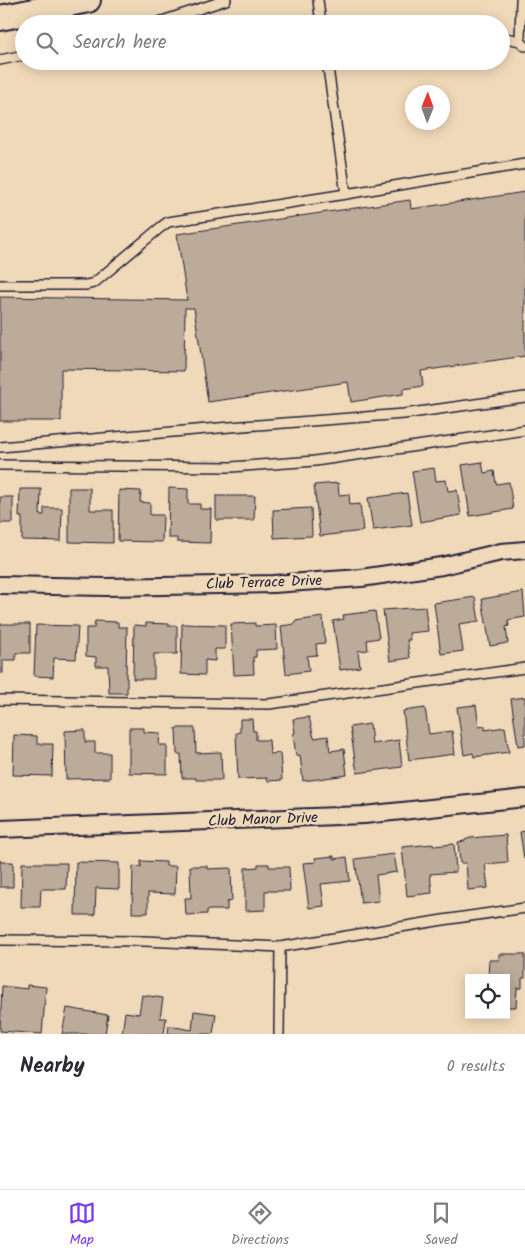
<!DOCTYPE html>
<html lang="en">
<head>
<meta charset="utf-8">
<style>
  :root { --surface:#fff; --page:#f2f2f3; --text:#2b2b33; --muted:#7c7c81; --line:#e1e1e2; --accent:#7c3aed }
  body { margin:0; font-family:Kalam,sans-serif; background:var(--page); color:var(--text) }
  .controls { position:absolute; right:15px; bottom:15px; display:grid; overflow:hidden; border-radius:0px; box-shadow:0 2px 12px #0003 }
  .controls button { width:45px; height:45px; display:grid; place-items:center; padding:0; border:0; border-bottom:1px solid var(--line); background:var(--surface); color:var(--text); font:25px sans-serif }
  .compass { position:absolute; left:405px; top:85px; width:45px; height:45px; border-radius:50%; background:var(--surface); box-shadow:0 2px 12px #0003; rotate:1deg }
  .list { margin:0; padding:0; list-style:none }
  h2 { display:flex; justify-content:space-between; align-items:center; height:65px; margin:0; padding:0 20px; font-size:21px }
  h2 small { font-size:16px; font-weight:400; color:var(--muted) }
  .icon { flex:none; width:28px; height:28px; fill:none; stroke:currentColor; stroke-width:2; stroke-linecap:round; stroke-linejoin:round }
  .map { position:relative; flex:none; width:525px; height:1034px; overflow:hidden }
  .search { position:absolute; background:var(--surface); box-shadow:0 2px 12px #0003; left:15px; right:15px; top:15px; height:55px; display:flex; align-items:center; gap:12px; box-sizing:border-box; padding:0 18px; border-radius:28px; color:var(--muted); font-size:19px }
  .sheet { height:155px; background:var(--surface) }
  nav { display:flex; justify-content:space-around; align-items:center; box-sizing:border-box; height:70px; border-top:1px solid var(--line); background:var(--surface); font-size:14px; color:var(--muted) }
  nav a { display:grid; justify-items:center; gap:2px }
  nav .on { color:var(--accent) }
  .map>svg:first-child { display:block }
  .building { fill:#bdab99; stroke:#22223b }
  .lines { fill:none; stroke-linecap:round; stroke-linejoin:round }
  .service-casing { stroke:#22223b; stroke-width:12 }
  .minor-casing { stroke:#22223b; stroke-width:20 }
  .secondary-casing { stroke:#22223b; stroke-width:28 }
  .service { stroke:#f0d9b8; stroke-width:9 }
  .minor { stroke:#f0d9b8; stroke-width:16 }
  .secondary { stroke:#f0d9b8; stroke-width:24 }
  .labels { text-anchor:middle; dominant-baseline:central; stroke-width:5; stroke-linejoin:round; paint-order:stroke }
  .street-label { font-size:15px; fill:#22223b; stroke:#f0d9b8 }
</style>
</head>
<body>
<div class="map">
<svg width="525" height="1034" viewBox="0 0 525 1034">
  <rect width="100%" height="100%" fill="#f0d9b8"/>
  <filter id="ink" filterUnits="userSpaceOnUse"><feTurbulence type="fractalNoise" baseFrequency=".02" numOctaves="2"/><feDisplacementMap in="SourceGraphic" scale="10" xChannelSelector="R" yChannelSelector="G"/><feConvolveMatrix kernelMatrix="1 2 1 2 8 2 1 2 1" color-interpolation-filters="sRGB"/></filter>
  <g filter="url(#ink)">
    <g class="building">
      <path d="M525,192V356L421,371L423,386L403,389V394L351,402L348,382L208,402L194,308H185L184,371L61,369V421H0V297L187,300L177,234L410,200L411,209Z"/>
      <path d="M482,462L484,473L494,471L496,484L509,482L513,509L470,516L462,465Z"/>
      <path d="M434,468L436,481L446,480L448,491L457,490L461,515L420,522L412,471Z"/>
      <path d="M338,483L339,495L349,494L350,505L360,504L363,531L320,536L314,485Z"/>
      <path d="M69,488H90V510H113V543L69,542Z"/>
      <path d="M169,488L188,489V504H200V509H211L210,543L177,542V538H168Z"/>
      <path d="M20,489H41L40,515H44V508H62L61,541L22,540V517H19Z"/>
      <path d="M119,490L141,491L140,502L150,503V515H163L162,542L118,541Z"/>
      <path d="M407,493L412,525L373,530L368,498Z"/>
      <path d="M216,496H255L254,520H216Z"/>
      <rect x="0" y="497" width="13" height="26"/>
      <path d="M311,508L312,536L274,538L273,510Z"/>
      <path d="M523,592L525,617L508,620L509,626L506,627L508,643L490,646L482,599Z"/>
      <path d="M475,597L479,621L459,624L463,651L441,654L434,603Z"/>
      <path d="M425,607L428,631L409,633L410,640H407L410,658L390,661L383,610Z"/>
      <path d="M375,611L379,638L367,640L368,650L358,651L360,667L340,670L333,621L344,619L343,615Z"/>
      <path d="M323,617L325,643L316,644L317,655L307,656L309,671L286,674L281,626L295,624V621Z"/>
      <path d="M95,621L118,622V627H127L126,678H127V693H109L108,666H96V657L86,656V628H94Z"/>
      <path d="M146,623L169,624V626H177V654H154V679H133L134,625L146,626Z"/>
      <path d="M255,623V626L276,625L277,649L256,650V657H253L254,674L234,675L231,624Z"/>
      <path d="M0,624H30V653H16V660H3V673H0Z"/>
      <path d="M182,624L225,625V649H215V661L205,660V675L181,674Z"/>
      <path d="M36,625L78,626L76,659L54,658L53,677L34,676Z"/>
      <path d="M525,697V745L518,746L511,699Z"/>
      <path d="M476,705L479,727L485,726V730L505,727L509,752L474,757L473,753L464,755L457,707Z"/>
      <path d="M425,708L429,734L452,731L455,754L409,760L403,711Z"/>
      <path d="M309,717L314,738L328,736L330,751L344,749L347,775L303,781L300,755L296,756L293,734L295,733L293,719Z"/>
      <path d="M240,719H252L253,731H256V740H269L270,754L280,753L282,780L268,781L267,778L238,779L236,733L240,732Z"/>
      <path d="M370,724L372,744L399,740L402,767L357,773L350,727Z"/>
      <path d="M129,728H144V732L160,733L159,745H167V774L129,773Z"/>
      <path d="M176,728H195L196,753L221,752L222,780H196V778H182L181,754H177Z"/>
      <path d="M85,730V742H95V753H110V778L66,779L65,731Z"/>
      <path d="M14,735L37,736V744H53L52,776L13,775Z"/>
      <path d="M525,831V859H524L520,832Z"/>
      <path d="M506,835L508,862L485,864L488,888L468,890L466,863H460L458,842L465,841V840L470,838Z"/>
      <path d="M433,844V846L454,844L456,872L430,874L432,893L407,896L402,847Z"/>
      <path d="M394,854L397,872L376,875L379,901L361,903L355,859Z"/>
      <path d="M334,856V859L347,857L350,881L321,884L324,906L309,908L303,863L316,862L315,858Z"/>
      <path d="M0,860L1,862H13V887H0Z"/>
      <path d="M141,861L166,862V866H176L175,894L148,893V913H132L133,866L141,867Z"/>
      <path d="M76,862L119,863V889L96,888L95,915H75Z"/>
      <path d="M22,863H67L66,889H41L40,907H21Z"/>
      <path d="M258,864H269V867H289L290,891H265V910L245,911V868L258,867Z"/>
      <path d="M190,866H207V869L231,868L232,901L227,902V910H207V914L186,915L185,898H191Z"/>
      <path d="M499,954H525V978H522V988H517L516,1007H506V978H488L489,960H499Z"/>
      <path d="M27,985L46,987L42,1034L0,1031L2,986L27,989Z"/>
      <path d="M142,995L163,998L160,1018H166L164,1034H122L125,1012L139,1014Z"/>
      <path d="M67,1008L108,1015L105,1034H62Z"/>
      <path d="M194,1011L216,1014L213,1034H168L169,1026L192,1030Z"/>
    </g>
    <g class="lines">
      <g class="service-casing">
        <g id="service">
          <path d="M318,0L321,24"/>
          <path d="M153,24L226,0"/>
          <path d="M501,37L520,41L525,46"/>
          <path d="M520,41L521,0"/>
          <path d="M0,60L24,55"/>
          <path d="M346,194L525,164"/>
          <path d="M0,285H86L94,283L161,227L168,222L346,194L327,61"/>
          <path d="M0,447L230,427L404,414L525,397"/>
          <path d="M0,465L231,467L315,461L525,430"/>
          <path d="M0,700L269,704L525,668"/>
          <path d="M0,940L144,941L280,947L443,920L525,908"/>
          <path d="M279,1034L280,947"/>
        </g>
      </g>
      <g class="minor-casing">
        <g id="minor">
          <path d="M0,585L106,587L273,584L361,578L442,566L501,552L525,550"/>
          <path d="M0,829L364,815L525,798"/>
        </g>
      </g>
      <g class="secondary-casing">
        <path id="secondary" d="M0,18L88,0"/>
      </g>
      <use href="#service" class="service"/>
      <use href="#minor" class="minor"/>
      <use href="#secondary" class="secondary"/>
    </g>
  </g>
  <g class="labels">
    <g class="street-label">
      <text transform="translate(264 583) rotate(-2)">Club Terrace Drive</text>
      <text transform="translate(263 820) rotate(-2)">Club Manor Drive</text>
    </g>
  </g>
</svg>
<div class="controls">
<button><svg class="icon" aria-label="locate" viewBox="0 0 24 24"><circle cx="12" cy="12" r="6"/><path d="M12 2v4M12 18v4M2 12h4M18 12h4"/></svg></button>
</div>
<svg class="compass" viewBox="-18 -18 36 36"><path d="M0-13l5 13h-10z" fill="#e53935"/><path d="M0 13l5-13h-10z" fill="#7c7c81"/></svg>
<div class="search"><svg class="icon" aria-label="search" viewBox="0 0 24 24"><circle cx="10" cy="10" r="6"/><path d="M15 15l6 6"/></svg>Search here</div>
</div>
<section class="sheet">
<h2>Nearby<small>0 results</small></h2>
<ul class="list">
</ul>
</section>
<nav>
<a class="on"><svg class="icon" aria-label="map" viewBox="0 0 24 24"><path d="M3 6l6-2 6 2 6-2v14l-6 2-6-2-6 2zM9 4v14M15 6v14"/></svg>Map</a>
<a><svg class="icon" aria-label="directions" viewBox="0 0 24 24"><path d="M12 3l9 9-9 9-9-9zM9 14v-3h6M13 9l2 2-2 2"/></svg>Directions</a>
<a><svg class="icon" aria-label="saved" viewBox="0 0 24 24"><path d="M7 4h10v16l-5-4-5 4z"/></svg>Saved</a>
</nav>
</body>
</html>
